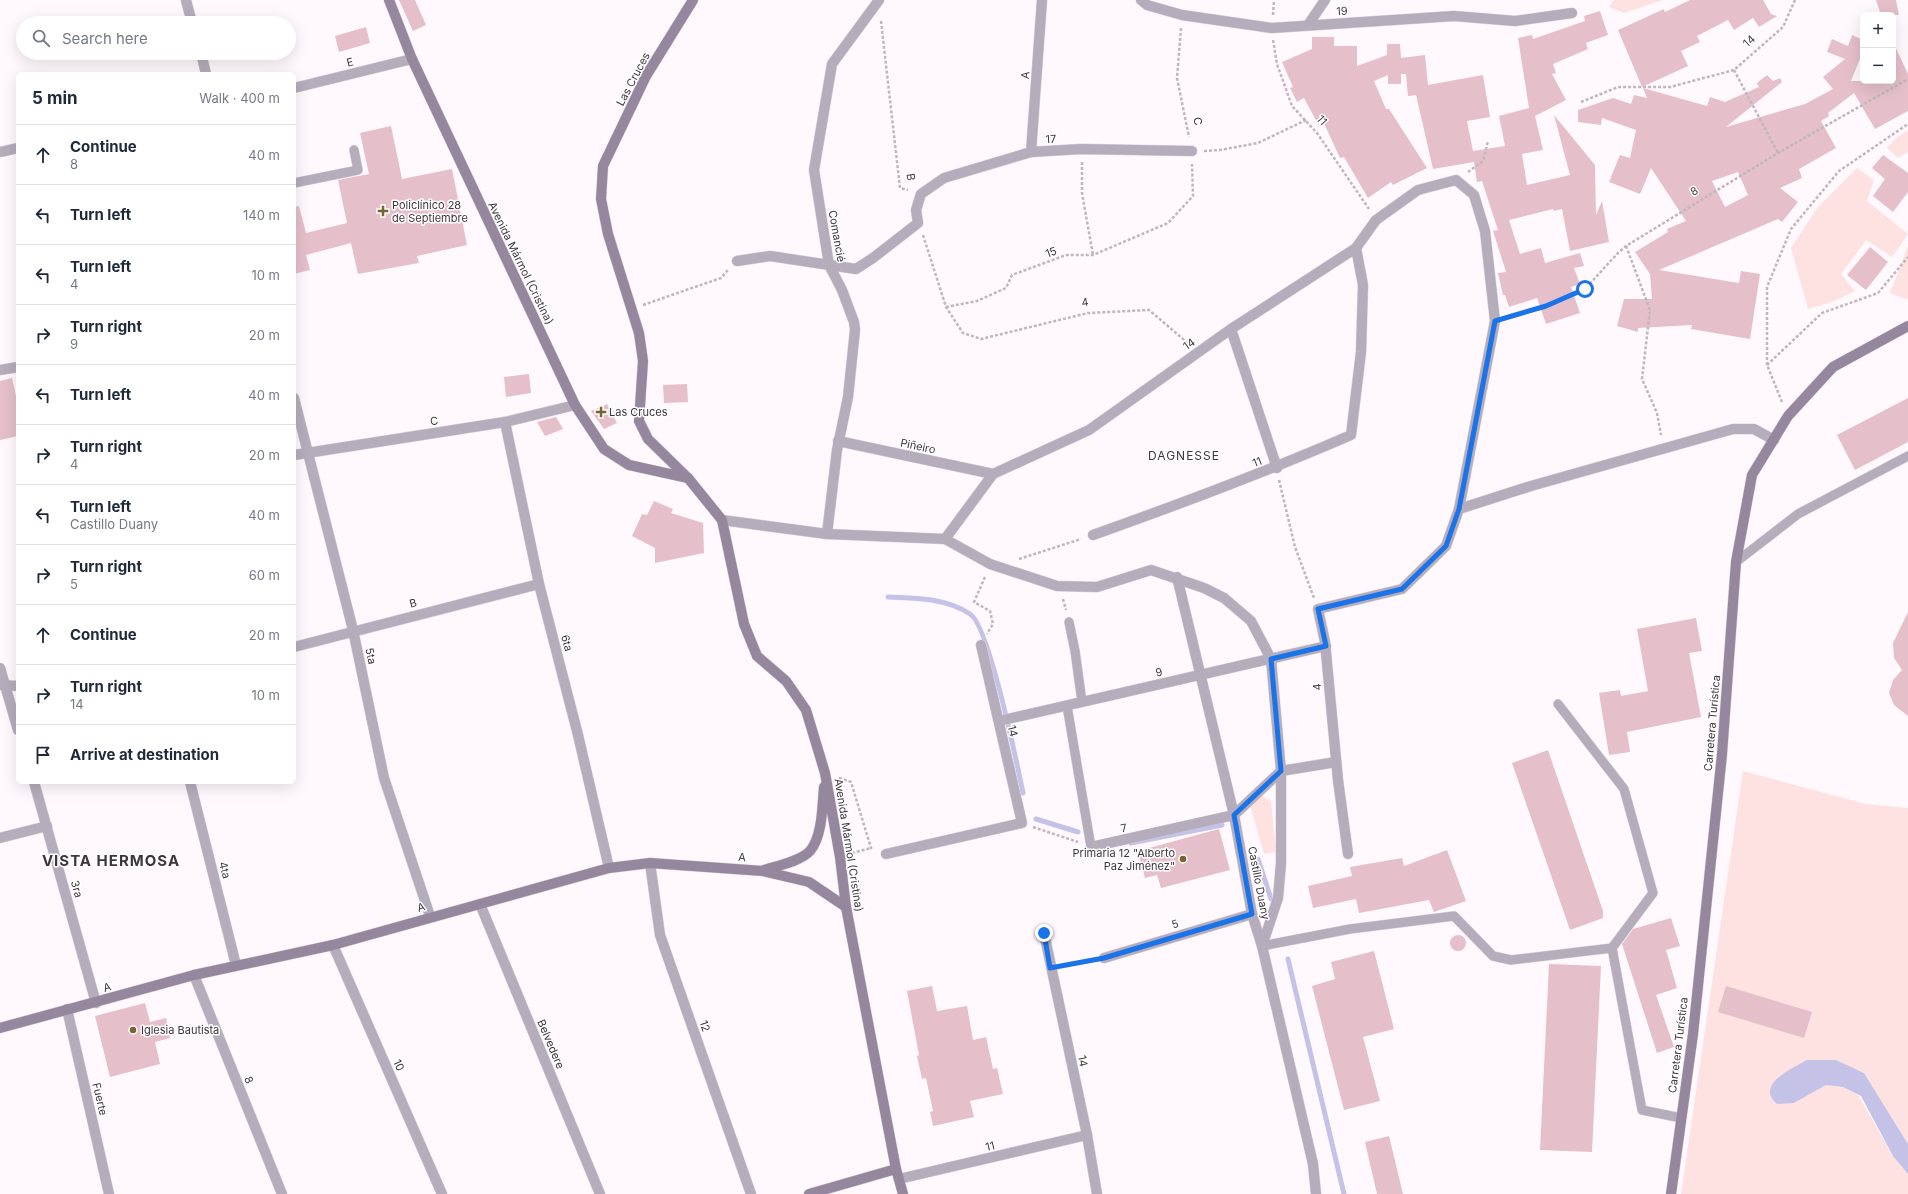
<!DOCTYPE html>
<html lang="en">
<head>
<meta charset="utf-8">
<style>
  :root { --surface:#fff; --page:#f2f2f3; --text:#1f2937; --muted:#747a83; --line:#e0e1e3 }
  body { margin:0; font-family:Inter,sans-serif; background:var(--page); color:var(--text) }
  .controls { position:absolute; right:12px; top:12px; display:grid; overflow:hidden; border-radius:6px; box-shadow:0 4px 16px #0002 }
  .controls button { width:36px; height:36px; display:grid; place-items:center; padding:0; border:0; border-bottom:1px solid var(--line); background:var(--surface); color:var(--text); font:20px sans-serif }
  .stop { position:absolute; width:12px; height:12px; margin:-9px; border:3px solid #1a73e8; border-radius:50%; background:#fff }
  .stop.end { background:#1a73e8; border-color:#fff; box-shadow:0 1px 4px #0008 }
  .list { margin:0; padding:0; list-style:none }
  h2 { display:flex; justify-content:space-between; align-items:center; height:52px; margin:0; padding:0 16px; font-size:17px }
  h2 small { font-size:13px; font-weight:400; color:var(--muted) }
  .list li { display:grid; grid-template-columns:26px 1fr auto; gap:12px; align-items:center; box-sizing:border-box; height:60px; padding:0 16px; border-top:1px solid var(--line) }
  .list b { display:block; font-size:15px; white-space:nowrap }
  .list p { margin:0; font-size:13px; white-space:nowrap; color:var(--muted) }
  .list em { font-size:13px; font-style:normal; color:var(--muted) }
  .icon { flex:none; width:22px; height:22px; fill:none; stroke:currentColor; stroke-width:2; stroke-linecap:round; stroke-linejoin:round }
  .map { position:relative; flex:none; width:1908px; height:1194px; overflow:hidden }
  .search { position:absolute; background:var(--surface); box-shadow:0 4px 16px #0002; left:16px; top:16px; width:280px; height:44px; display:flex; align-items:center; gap:10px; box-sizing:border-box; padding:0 14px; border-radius:22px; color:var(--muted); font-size:15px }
  .panel { position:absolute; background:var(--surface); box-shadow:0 4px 16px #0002; left:16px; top:72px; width:280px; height:712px; border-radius:6px }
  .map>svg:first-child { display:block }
  .green { fill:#fde2e1 }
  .water { fill:#c5c2e8 }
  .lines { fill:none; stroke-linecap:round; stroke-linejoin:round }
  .stream { stroke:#c5c2e8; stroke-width:5 }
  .building { fill:#e5bfca; fill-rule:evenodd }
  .service-casing { stroke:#ddd5da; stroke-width:10 }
  .minor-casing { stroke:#ddd5da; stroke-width:11 }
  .tertiary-casing { stroke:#ddd5da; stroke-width:11 }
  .secondary-casing { stroke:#ddd5da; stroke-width:11 }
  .path { stroke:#bfb7bd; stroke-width:2.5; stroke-dasharray:3 2; stroke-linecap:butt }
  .service { stroke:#b6adbc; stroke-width:9 }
  .minor { stroke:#b6adbc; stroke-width:10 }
  .tertiary { stroke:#b6adbc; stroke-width:10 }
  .secondary { stroke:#95879e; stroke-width:10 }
  .route { stroke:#1a73e8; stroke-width:5 }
  .poi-dot { fill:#756331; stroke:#fff; stroke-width:1.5 }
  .labels { text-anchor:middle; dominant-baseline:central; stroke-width:3; stroke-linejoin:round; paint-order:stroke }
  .street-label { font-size:11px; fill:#40343d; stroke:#fff }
  .poi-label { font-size:11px; fill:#40343d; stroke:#fff; text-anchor:start }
  .neighbourhood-label { font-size:12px; letter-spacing:1px; fill:#40343d; stroke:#fff }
  .district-label { font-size:15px; font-weight:bold; letter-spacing:1px; fill:#40343d; stroke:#fff }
</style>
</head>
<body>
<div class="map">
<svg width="1908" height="1194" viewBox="0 0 1908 1194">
  <rect width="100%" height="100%" fill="#fff8fd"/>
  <g class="green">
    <path d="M1614,0H1663L1624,13L1609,7Z"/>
    <path d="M1908,130V152L1898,158L1887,148L1895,139Z"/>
    <path d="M1857,168L1874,180L1867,201L1908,234L1892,257L1866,240L1841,274L1855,291L1832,302L1808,309L1791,248L1817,208Z"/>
    <path d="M1908,246V300L1890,293Z"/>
    <path d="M1743,771L1866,804L1908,808V1144L1864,1073L1836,1060L1794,1103L1826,1085L1843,1087L1858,1095L1893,1156L1908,1174V1194H1681Z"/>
    <path d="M1262,796L1271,801L1276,852L1264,854L1250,805L1255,798Z"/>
  </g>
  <path class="water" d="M1807,1060H1836L1864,1073L1908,1144V1174L1893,1156L1861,1096L1843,1087L1826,1085L1794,1103L1777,1104C1754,1085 1793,1068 1807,1060Z"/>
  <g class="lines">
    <g class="stream">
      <path d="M888,597C915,598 946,598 970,614C989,626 1017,764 1023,793"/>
      <path d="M1036,819L1078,832"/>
      <path d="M1131,843L1222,825"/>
      <path d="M1258,859L1271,899"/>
      <path d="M1288,959L1344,1194"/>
    </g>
  </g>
  <g class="building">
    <path d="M399,0H415L426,25L413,31Z"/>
    <path d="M1690,0H1763L1771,14L1777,16L1759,27L1753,18L1734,30L1728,20L1697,36L1700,42L1681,51L1688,66L1642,87L1618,30L1664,9L1665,12Z"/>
    <path d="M1876,0H1896L1899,15H1881Z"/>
    <path d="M1600,11L1608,35L1586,43L1588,49L1553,64L1556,73L1552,74L1566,100L1535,116L1543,150L1522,154L1527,185L1570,175L1554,115L1595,165L1596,215L1602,201L1609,242L1570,251L1562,209L1554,211L1553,209L1509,220L1520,254L1541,248L1545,263L1580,253L1584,266L1574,268L1580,284L1571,287L1580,313L1546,324L1537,298L1509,307L1505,295H1503L1498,273L1506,272L1493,231L1498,230L1482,181L1477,182L1474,162L1433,169L1416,95L1408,96L1406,74H1401V84H1388V75L1374,81L1386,109H1389L1427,168L1393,185L1391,182L1368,198L1344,157L1340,158L1322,119L1317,122L1304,98L1297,102L1290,88L1293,87L1282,62L1312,49V37H1334V46H1357V66L1387,55V44H1400L1401,58L1425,55L1428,85L1483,75L1490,117L1467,121L1473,151L1505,146L1499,116L1529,108L1518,38L1532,35L1533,39L1585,21L1584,16Z"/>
    <path d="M366,27L370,43L339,52L335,36Z"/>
    <path d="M1852,35L1863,40V51L1851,81H1893V42L1908,74V111L1875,129L1854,93L1828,113L1829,116L1821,121L1836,148L1799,169L1802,178L1780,188L1798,202L1782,222L1778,219L1659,270L1739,283L1741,271L1760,274L1750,339L1691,329L1692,325L1638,328V332L1617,326L1624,299H1652L1650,274L1635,252L1668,232L1667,229L1686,221L1651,168L1640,194L1609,182L1620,155L1630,158L1636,130L1602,118L1601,125L1578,122V110L1613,98L1631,104L1634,95L1647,98L1643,88L1707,106L1710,97L1725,102L1759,87L1757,83L1767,75L1773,81L1780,78L1782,82L1726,127L1805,104L1833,89L1823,77L1845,59L1827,52L1832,39L1848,46ZM1738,172L1748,195L1725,207L1712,181Z"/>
    <path d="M391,126L402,179L452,169L467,245L417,256L419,263L358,274L351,243L306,255L310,270L294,274V207L299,206L306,233L347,223L338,180L369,174L360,133Z"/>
    <path d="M1883,155L1908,173V192L1893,212L1873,196L1885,179L1872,168Z"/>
    <path d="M1870,247L1888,262L1866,290L1847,275Z"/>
    <path d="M529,374L531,393L506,397L504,377Z"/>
    <path d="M12,378L18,405V436L0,440V381Z"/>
    <path d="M687,384L688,402L664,403L663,385Z"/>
    <path d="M1908,398V442L1855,470L1837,435Z"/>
    <path d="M607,404L617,423L604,429L591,411Z"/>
    <path d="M556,417L563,429L545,436L537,422Z"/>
    <path d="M654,501L673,509L671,513L703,523L704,553L655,563V548L632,536L642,514L647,515Z"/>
    <path d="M1908,612V716L1894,705L1889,693L1893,680L1902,670L1894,658L1893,643Z"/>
    <path d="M1696,618L1702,651L1689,653L1701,717L1627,732L1630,752L1609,755L1599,693L1620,690L1621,696L1648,691L1637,629Z"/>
    <path d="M1548,750L1603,911V918L1570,930L1512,763Z"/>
    <path d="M1219,829L1230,870L1161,888L1157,875L1145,878L1138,851Z"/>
    <path d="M1447,850L1466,901L1434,912L1429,900L1359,913L1356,899L1313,908L1308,886L1352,876L1350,867L1402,858L1404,866Z"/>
    <path d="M1671,918L1680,946L1666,950L1677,988L1656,995L1674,1047L1657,1053L1622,944L1633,929Z"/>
    <circle cx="1458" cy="943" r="8"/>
    <path d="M1374,951L1394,1029L1363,1037L1380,1101L1344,1110L1312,986L1335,979L1331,962Z"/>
    <path d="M1549,964L1601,966L1592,1152L1540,1150Z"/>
    <path d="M932,986L937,1011L967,1006L973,1040L986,1037L993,1069L997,1068L1003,1094L970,1101L974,1117L933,1126L930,1112L933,1111L926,1078L922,1079L917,1056L919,1055L907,991Z"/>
    <path d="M1726,986L1812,1012L1804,1038L1718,1012Z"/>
    <path d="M145,1003L150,1022L166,1018L170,1038L155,1042L160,1064L110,1077L95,1016Z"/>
    <path d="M1389,1136L1403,1194H1377L1365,1142Z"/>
  </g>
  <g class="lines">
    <g class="service-casing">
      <g id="service">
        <path d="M294,183L358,170L354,150"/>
        <path d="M1736,562L1798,514L1908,456"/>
        <path d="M1069,622L1075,651L1082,702"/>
        <path d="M1558,704L1624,789L1653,893L1612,948"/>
        <path d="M1067,706L1091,847"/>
        <path d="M1262,946L1350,929L1454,916L1493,956L1511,960L1612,948L1642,1110L1681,1118"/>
      </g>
    </g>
    <g class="minor-casing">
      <g id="minor">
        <path d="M186,0L192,23"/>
        <path d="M1141,0L1147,5L1182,15L1272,28L1454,16L1515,21L1572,13"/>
        <path d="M1308,25L1325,0"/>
        <path d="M201,53L206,74"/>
        <path d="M1031,152L1042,0"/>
        <path d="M737,261L770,256L856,269L873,258L918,223L916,210L921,194L944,178L1031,152L1081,149L1192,151"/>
        <path d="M1231,329L1277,468"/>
        <path d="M0,370L18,367"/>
        <path d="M294,398L353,630L384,778L430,916"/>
        <path d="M505,422L539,584L578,735L609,868"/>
        <path d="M838,441L993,474"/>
        <path d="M294,455L505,422L575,405"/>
        <path d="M722,520L827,534L945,539L990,564L1057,586L1097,587L1151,570L1204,588L1224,598L1251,621L1271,659L1281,771V863L1278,898L1262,946"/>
        <path d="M827,534L837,450L848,397L855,330L854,322L842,290L829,265L814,170L832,64L879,0"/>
        <path d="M1093,535C1180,504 1266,472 1351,435L1361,352L1363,285L1356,248"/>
        <path d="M945,539L993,474L1089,430L1231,329L1356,248L1376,220L1418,190L1456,180L1474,195L1485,231L1495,321L1459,509"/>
        <path d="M1177,577L1234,815L1252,914L1262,946L1313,1164L1316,1194"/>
        <path d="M294,647L539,584"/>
        <path d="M0,668L18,730"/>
        <path d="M0,685L18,686"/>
        <path d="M999,721L1326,646"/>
        <path d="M34,782L96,1003"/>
        <path d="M190,782L236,965"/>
        <path d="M0,838L47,826"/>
        <path d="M1091,847L1234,815L1281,771L1336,762"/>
        <path d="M886,854L1022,823L981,645"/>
        <path d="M1348,854L1338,780L1325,642L1318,609L1402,589L1446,546L1459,509L1531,486L1733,429H1754L1774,440"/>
        <path d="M650,863L660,935L751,1194"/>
        <path d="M480,904L600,1194"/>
        <path d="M1044,933L1087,1135L1097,1194"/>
        <path d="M333,945L442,1194"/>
        <path d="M1104,958L1252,914"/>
        <path d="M194,975L282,1194"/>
        <path d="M67,1009L109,1194"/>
        <path d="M899,1179L1087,1135"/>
      </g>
    </g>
    <g class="tertiary-casing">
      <g id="tertiary">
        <path d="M294,88L412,59"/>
        <path d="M0,152L18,148"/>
      </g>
    </g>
    <g class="secondary-casing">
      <g id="secondary">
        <path d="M389,0L412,59L575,405L604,449L629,465L688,478"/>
        <path d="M693,0L646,76L603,166L601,199L608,234L639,333L643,361L639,421L648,439L688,478L722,520L744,624L757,656L786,681L806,710L825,773L840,857L846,907L896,1169L903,1194"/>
        <path d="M764,870C777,866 801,861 810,851C823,835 822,806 824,787"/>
        <path d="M0,1028L194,975L333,945L609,868L650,863L763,871L809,882L846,907"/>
        <path d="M809,1194L896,1169"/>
        <path d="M1671,1194L1693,1034L1722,754L1736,562L1752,475L1788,416L1833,367L1908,326"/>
      </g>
    </g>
    <g class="path">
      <path d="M1273,15L1274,0"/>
      <path d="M881,21L900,188L908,190"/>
      <path d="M1181,28L1177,78L1189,137"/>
      <path d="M1273,40L1277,64L1292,106L1317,133L1369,209"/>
      <path d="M1734,70L1778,153"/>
      <path d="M1581,102L1618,87H1670L1734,70L1783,27L1795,0"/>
      <path d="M1204,151L1220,150L1258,143L1306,120"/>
      <path d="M1082,162V193L1093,255"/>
      <path d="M1468,172L1483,161L1488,141"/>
      <path d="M923,235L946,307L963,333L981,339L1088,313L1149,310L1189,344"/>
      <path d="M1626,246L1650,310L1642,379L1657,413L1661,435"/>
      <path d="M643,305L721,278L728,270"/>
      <path d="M946,307L977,301L1006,288L1012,275L1066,255H1093L1168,223L1193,196L1192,164"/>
      <path d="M1507,317L1546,306L1585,289L1617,254L1626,246L1778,153L1908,79"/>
      <path d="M1767,365L1822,313L1878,293L1908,257"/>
      <path d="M1782,402L1767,365V287L1791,229L1839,171L1908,124"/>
      <path d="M1279,480L1295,547L1314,598"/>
      <path d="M1019,559L1081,539"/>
      <path d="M985,577L974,602L990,611L993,624L987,634"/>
      <path d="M1063,599L1066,610"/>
      <path d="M839,778L851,782L871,848L874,849"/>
      <path d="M1033,827L1078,842"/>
      <path d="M852,853L871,848"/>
      <path d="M1064,965L1092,960"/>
    </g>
    <use href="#service" class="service"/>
    <use href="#minor" class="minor"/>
    <use href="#tertiary" class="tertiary"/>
    <use href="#secondary" class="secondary"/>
  </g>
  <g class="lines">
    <path class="route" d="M1044,933L1050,968L1104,958L1252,914L1234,815L1281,771L1271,659L1326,646L1318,609L1402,589L1446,546L1459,509L1495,321L1546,306L1585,289"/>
  </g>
  <g class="poi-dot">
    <path d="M381 205h4v4h4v4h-4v4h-4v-4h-4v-4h4z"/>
    <path d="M599 406h4v4h4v4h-4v4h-4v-4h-4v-4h4z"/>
    <circle cx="1183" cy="859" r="4"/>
    <circle cx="133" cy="1030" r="4"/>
  </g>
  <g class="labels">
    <g class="street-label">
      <text transform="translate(1342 11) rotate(-3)">19</text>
      <text transform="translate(1749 41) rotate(-42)">14</text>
      <text transform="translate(350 62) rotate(-14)">E</text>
      <text transform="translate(1025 75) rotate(-85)">A</text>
      <text transform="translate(633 79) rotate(-62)">Las Cruces</text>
      <text transform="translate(1322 120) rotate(50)">11</text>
      <text transform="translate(1198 121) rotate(78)">C</text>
      <text transform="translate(1051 139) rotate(-3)">17</text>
      <text transform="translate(911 177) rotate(82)">B</text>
      <text transform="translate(1694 191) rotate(-31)">8</text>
      <text transform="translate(837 236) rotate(80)">Comancié</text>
      <text transform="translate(1051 252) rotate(-20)">15</text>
      <text transform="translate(521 263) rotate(64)">Avenida Mármol (Cristina)</text>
      <text transform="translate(1085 302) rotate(-9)">4</text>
      <text transform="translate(1189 344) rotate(-35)">14</text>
      <text transform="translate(434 421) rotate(-9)">C</text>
      <text transform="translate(918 446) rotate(12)">Piñeiro</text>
      <text transform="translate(1257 462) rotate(-21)">11</text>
      <text transform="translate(413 603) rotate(-14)">B</text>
      <text transform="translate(567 643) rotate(75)">6ta</text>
      <text transform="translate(371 656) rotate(78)">5ta</text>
      <text transform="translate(1159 672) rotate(-13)">9</text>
      <text transform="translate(1317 687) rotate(-95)">4</text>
      <text transform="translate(1712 723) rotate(-85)">Carretera Turística</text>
      <text transform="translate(1013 731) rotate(77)">14</text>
      <text transform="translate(1124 828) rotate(-13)">7</text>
      <text transform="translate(849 845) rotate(81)">Avenida Mármol (Cristina)</text>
      <text transform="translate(742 857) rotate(4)">A</text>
      <text transform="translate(225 870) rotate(76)">4ta</text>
      <text transform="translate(1259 883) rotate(79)">Castillo Duany</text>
      <text transform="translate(77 889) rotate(74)">3ra</text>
      <text transform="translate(421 907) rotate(-16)">A</text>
      <text transform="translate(1175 924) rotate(-17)">5</text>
      <text transform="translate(107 987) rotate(-16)">A</text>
      <text transform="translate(705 1026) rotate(71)">12</text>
      <text transform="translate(551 1044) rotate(67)">Belvedere</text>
      <text transform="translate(1678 1045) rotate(-83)">Carretera Turística</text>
      <text transform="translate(1083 1061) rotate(78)">14</text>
      <text transform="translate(399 1065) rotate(66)">10</text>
      <text transform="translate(249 1080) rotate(68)">8</text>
      <text transform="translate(100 1099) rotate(77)">Fuerte</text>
      <text transform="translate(990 1146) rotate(-13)">11</text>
    </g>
    <g class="poi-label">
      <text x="392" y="205">Policlínico 28<tspan x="392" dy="13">de Septiembre</tspan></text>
      <text x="609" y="412">Las Cruces</text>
      <text x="1175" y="853" text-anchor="end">Primaria 12 "Alberto<tspan x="1175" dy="13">Paz Jiménez"</tspan></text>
      <text x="141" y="1030">Iglesia Bautista</text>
    </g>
    <g class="neighbourhood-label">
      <text x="1184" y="455">DAGNESSE</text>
    </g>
    <g class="district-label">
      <text x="111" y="860">VISTA HERMOSA</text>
    </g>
  </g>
</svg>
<div class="controls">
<button>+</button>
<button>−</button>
</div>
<div class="stop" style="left:1585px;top:289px"></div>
<div class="stop end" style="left:1044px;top:933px"></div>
<div class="search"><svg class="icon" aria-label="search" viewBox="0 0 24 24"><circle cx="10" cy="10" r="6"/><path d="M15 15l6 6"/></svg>Search here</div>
<section class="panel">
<h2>5 min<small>Walk · 400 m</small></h2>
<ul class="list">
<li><svg class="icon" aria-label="ahead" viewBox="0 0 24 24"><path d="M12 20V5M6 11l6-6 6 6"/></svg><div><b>Continue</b><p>8</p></div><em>40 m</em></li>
<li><svg class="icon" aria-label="left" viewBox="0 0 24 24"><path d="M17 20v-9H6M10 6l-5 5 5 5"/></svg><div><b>Turn left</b></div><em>140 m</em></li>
<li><svg class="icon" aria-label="left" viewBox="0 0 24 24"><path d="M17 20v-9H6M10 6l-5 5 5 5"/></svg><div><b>Turn left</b><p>4</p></div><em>10 m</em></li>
<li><svg class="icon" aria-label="right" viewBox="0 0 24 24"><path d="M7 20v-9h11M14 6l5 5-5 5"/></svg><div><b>Turn right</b><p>9</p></div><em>20 m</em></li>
<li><svg class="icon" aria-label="left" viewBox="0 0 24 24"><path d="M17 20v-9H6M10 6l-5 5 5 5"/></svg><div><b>Turn left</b></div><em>40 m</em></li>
<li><svg class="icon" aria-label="right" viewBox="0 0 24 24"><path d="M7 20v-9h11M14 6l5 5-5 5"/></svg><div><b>Turn right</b><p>4</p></div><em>20 m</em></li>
<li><svg class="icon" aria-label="left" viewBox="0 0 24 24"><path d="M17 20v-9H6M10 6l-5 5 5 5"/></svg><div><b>Turn left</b><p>Castillo Duany</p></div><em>40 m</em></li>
<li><svg class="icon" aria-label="right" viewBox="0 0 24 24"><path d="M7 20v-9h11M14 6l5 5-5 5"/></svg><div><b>Turn right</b><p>5</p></div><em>60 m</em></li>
<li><svg class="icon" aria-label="ahead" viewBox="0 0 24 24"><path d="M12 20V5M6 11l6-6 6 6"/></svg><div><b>Continue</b></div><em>20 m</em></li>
<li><svg class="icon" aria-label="right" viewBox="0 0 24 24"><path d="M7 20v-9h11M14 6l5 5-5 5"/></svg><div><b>Turn right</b><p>14</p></div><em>10 m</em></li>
<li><svg class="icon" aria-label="arrive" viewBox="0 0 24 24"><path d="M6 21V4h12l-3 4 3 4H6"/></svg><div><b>Arrive at destination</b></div></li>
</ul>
</section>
</div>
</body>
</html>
